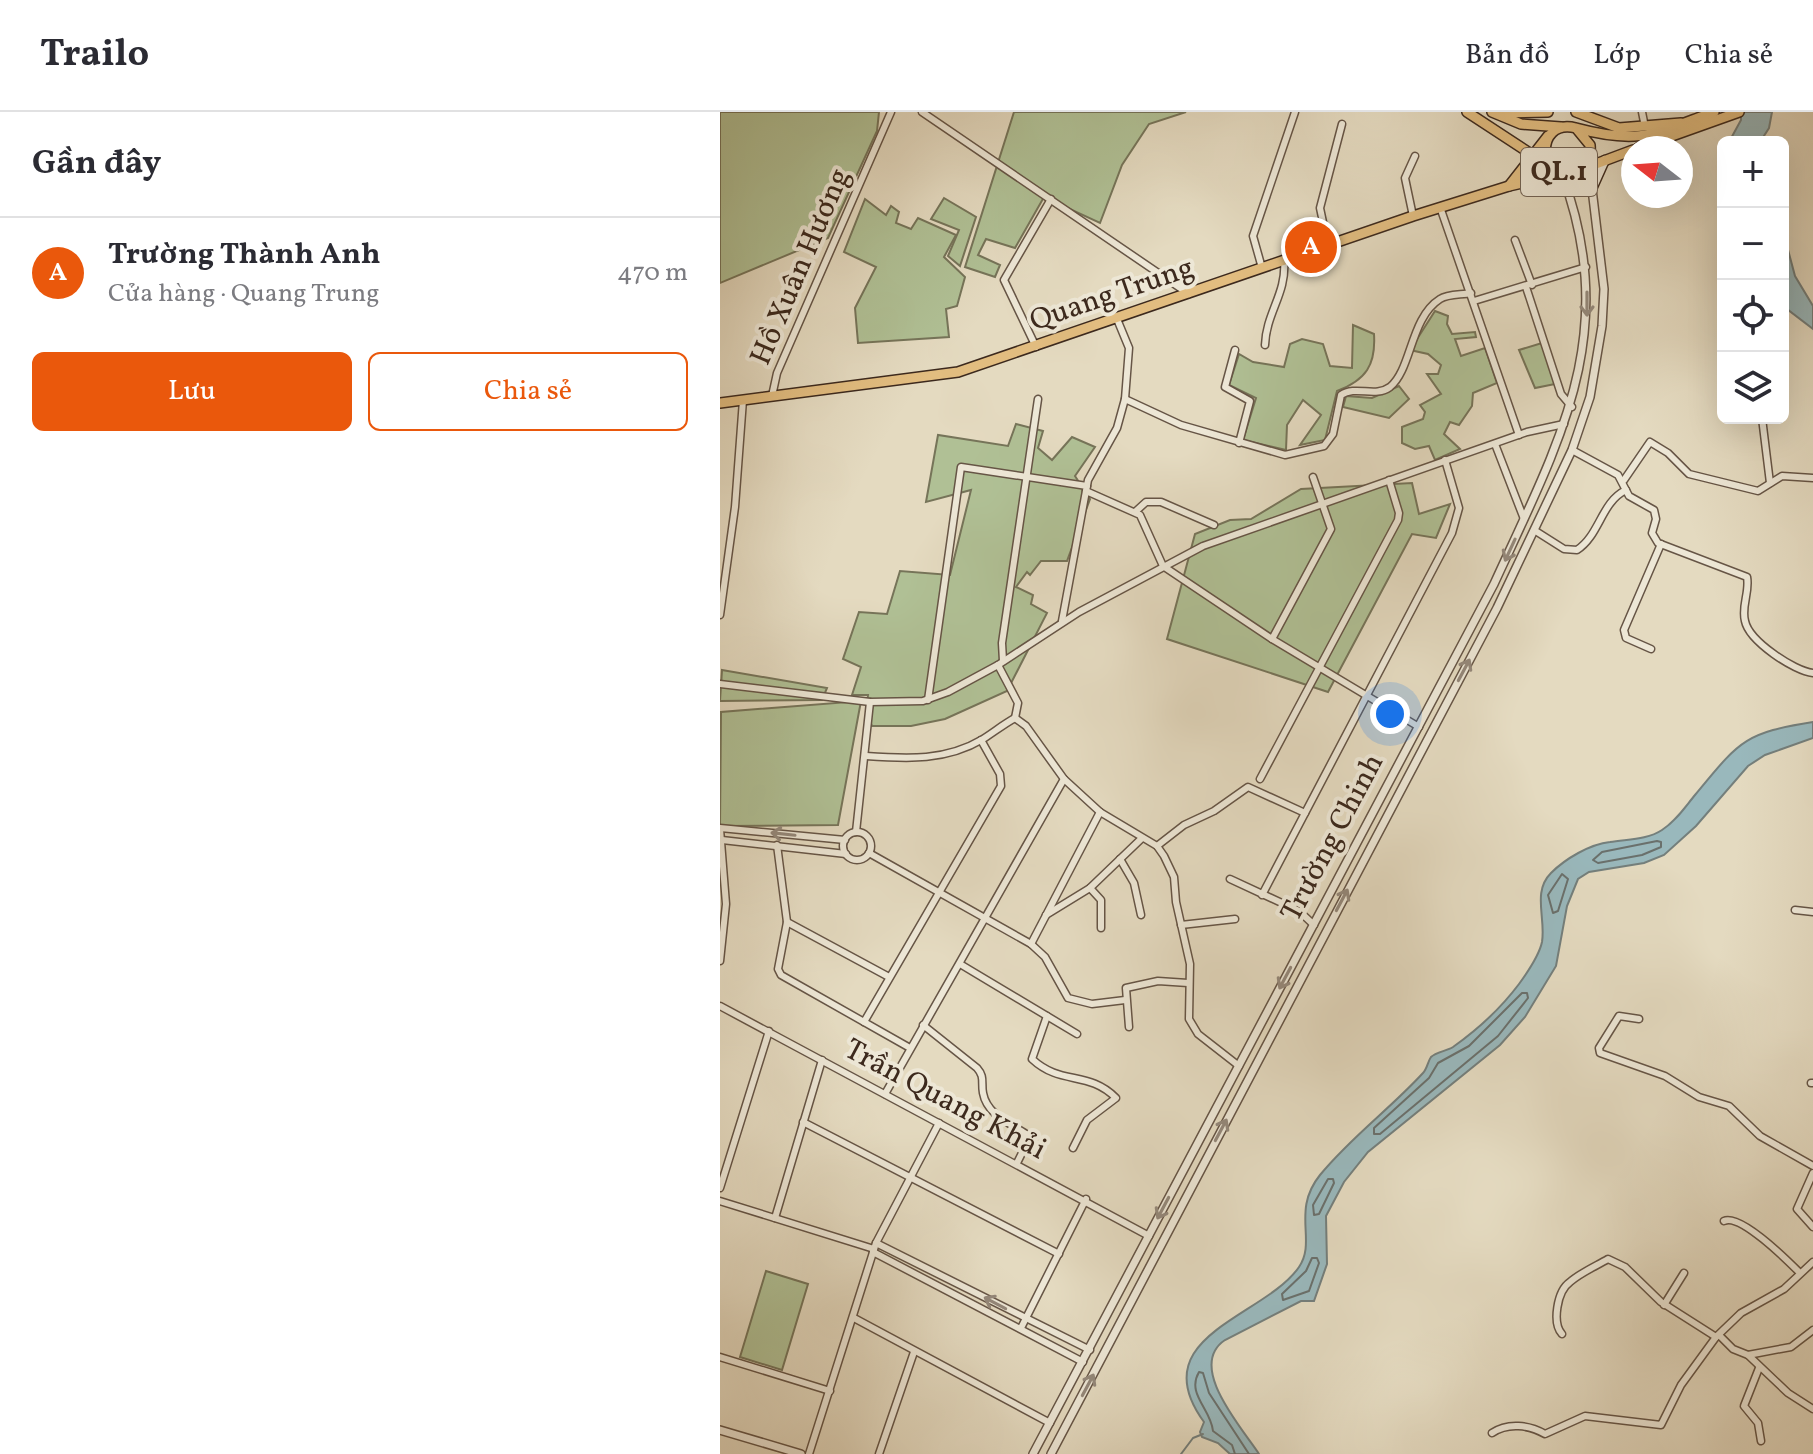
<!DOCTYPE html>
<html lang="vi">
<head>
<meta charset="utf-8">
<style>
  :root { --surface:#fff; --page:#f7f7f7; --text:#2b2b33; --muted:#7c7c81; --line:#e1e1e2; --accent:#ea580c }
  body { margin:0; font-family:Vollkorn,serif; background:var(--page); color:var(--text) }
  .controls { position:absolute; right:24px; top:24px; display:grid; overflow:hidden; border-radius:12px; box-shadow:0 8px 32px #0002 }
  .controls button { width:72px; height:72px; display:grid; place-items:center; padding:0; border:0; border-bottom:2px solid var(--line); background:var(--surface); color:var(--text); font:40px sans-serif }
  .compass { position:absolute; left:901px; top:24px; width:72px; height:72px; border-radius:50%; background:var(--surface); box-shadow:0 8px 32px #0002; rotate:287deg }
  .you { position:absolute; left:670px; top:602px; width:28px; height:28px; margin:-20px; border:6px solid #fff; border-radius:50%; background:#1a73e8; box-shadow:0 0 0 12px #1a73e833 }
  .badge { display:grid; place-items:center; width:52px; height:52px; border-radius:50%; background:var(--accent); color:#fff; font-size:26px; font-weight:700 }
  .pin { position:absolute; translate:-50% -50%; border:4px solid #fff; box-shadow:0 2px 8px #0006 }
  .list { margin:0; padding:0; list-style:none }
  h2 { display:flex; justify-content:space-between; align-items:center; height:104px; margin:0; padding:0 32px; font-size:34px }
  h2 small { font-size:26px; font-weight:400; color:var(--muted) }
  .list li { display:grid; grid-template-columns:52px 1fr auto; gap:24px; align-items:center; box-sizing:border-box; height:112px; padding:0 32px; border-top:2px solid var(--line) }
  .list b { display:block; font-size:30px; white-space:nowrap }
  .list p { margin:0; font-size:26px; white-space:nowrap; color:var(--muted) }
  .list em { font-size:26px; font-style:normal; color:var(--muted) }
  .actions { display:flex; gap:16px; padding:24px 32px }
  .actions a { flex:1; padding:18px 0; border:2px solid var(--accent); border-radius:12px; text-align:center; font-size:28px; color:var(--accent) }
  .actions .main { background:var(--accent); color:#fff }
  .icon { flex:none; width:44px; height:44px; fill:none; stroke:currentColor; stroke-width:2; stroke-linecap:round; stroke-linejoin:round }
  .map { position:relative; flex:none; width:1093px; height:1342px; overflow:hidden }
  header { display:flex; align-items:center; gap:48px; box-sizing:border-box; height:112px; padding:0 40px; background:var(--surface); border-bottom:2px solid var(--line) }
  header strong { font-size:38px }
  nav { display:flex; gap:44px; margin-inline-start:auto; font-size:28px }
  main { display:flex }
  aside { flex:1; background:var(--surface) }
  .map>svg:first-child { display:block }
  .green { fill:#b0c095; stroke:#767459; stroke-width:2 }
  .water { fill:#99b8bc; stroke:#747f7c; stroke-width:2 }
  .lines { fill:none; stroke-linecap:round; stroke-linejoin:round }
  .shore { stroke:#6a706c; stroke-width:2 }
  .stream { stroke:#747f7c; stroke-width:2 }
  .minor-casing { stroke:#665546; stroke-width:9 }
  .tertiary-casing { stroke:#665546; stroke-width:10 }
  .secondary-casing { stroke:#3c291d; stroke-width:11 }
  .primary-casing { stroke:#3c291d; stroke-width:12 }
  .trunk-casing { stroke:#3c291d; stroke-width:12 }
  .minor { stroke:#ede7d6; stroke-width:6 }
  .tertiary { stroke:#ede7d6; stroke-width:7 }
  .secondary { stroke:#ede7d6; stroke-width:8 }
  .primary { stroke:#e2bd80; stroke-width:9 }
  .trunk { stroke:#e2bd80; stroke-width:9 }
  .oneway { stroke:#94887a }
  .labels { text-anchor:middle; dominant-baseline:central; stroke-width:8; stroke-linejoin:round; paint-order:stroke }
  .shield { fill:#ede7d6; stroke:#716254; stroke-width:2 }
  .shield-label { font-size:28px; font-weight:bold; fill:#3c291d }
  .street-label { font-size:30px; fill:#3c291d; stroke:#ede7d6 }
</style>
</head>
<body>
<header>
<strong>Trailo</strong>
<nav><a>Bản đồ</a><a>Lớp</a><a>Chia sẻ</a></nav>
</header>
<main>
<aside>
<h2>Gần đây<small></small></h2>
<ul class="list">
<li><span class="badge">A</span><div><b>Trường Thành Anh</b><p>Cửa hàng · Quang Trung</p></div><em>470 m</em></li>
</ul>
<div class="actions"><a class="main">Lưu</a><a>Chia sẻ</a></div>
</aside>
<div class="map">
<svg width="1093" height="1342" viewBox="0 0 1093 1342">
  <rect width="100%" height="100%" fill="#e4dac0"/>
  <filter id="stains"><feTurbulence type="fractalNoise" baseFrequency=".0025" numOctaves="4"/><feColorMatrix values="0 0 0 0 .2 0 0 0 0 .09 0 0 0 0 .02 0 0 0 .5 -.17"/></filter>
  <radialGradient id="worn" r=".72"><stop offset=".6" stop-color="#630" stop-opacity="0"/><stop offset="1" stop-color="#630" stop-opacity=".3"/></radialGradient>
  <g class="green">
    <path d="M0,0H159L157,19L108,126L0,171Z"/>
    <path d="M294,0H466L429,12L402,53L380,111L324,85L295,136L266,127L258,143L280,153L275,165L245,155Z"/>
    <path d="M224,86L256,105L240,154L228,144L239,118L211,107Z"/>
    <path d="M145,87L166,103L171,94L179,100L176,111L191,117L198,106L236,123L224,145L245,165L237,194L226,197L229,225L138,231L135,196L156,155L124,140Z"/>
    <path d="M715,199L728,204L727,212L732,222L755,220L756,225L735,227L741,244L765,236L777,271L753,281L752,294L739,313L730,310L724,322L740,337L715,348L709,334L695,337L682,331V315L703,307L705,300L700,293L721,282L707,262H718L721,253L708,242L690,238Z"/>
    <path d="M633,213L654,222C656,253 646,268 617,279L605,328L580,333L601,303L583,288L567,313L566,338L523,328L536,286L509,273L519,242L533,250L564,255L570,232L582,227L603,232L610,254L632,256Z"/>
    <path d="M822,231L835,272L815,276L799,238Z"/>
    <path d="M679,274L689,287L669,306L623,295L626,284L652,286Z"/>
    <path d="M296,312L323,319L318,336L332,348L352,325L375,335L355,364L370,387L347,449H321L310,463L307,460L296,475L313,483L311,492L327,501L287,579L225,607L191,614H152L146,601L148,583H132L141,555L123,547L139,500L167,502L180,459L230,463L251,378L206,390L218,323L288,334Z"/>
    <path d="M692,371L699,402L730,392L716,426L692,422L608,580L447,527L475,422L510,408L531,407L581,377Z"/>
    <path d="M2,558L107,576L102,588L0,589Z"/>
    <path d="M141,589L118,713L0,714L1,600Z"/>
    <path d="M46,1159L88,1172L62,1258L20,1245Z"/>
  </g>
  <g class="water">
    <path d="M1021,0H1052L1049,16L1040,30H1009L1021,8Z"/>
    <path d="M1063,119L1075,164L1093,194V217L1067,197L1063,187Z"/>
    <path d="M1093,610V626L1045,643L1028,654L976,714L944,743L924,751L869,760L858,767L847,794L836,854L805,905L780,933L648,1040L624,1070L606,1104L607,1152L594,1189H581L505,1228C466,1254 522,1316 539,1342H510L498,1331L482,1325L480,1320L484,1310C421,1224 545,1205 579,1155C597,1129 571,1099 600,1063C631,1025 670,997 703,961C707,957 708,949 711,945C716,940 727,939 733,935C757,918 781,896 799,872C807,861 819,844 822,830C826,806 812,780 831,761C845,747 870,732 890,730C907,727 927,728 942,718C956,709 965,695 975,683C1019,630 1023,621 1093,610Z"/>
  </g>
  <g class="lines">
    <g class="shore">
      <path d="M937,729L941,730V735L922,743L878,751L873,748L882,740Z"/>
      <path d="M842,762L848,767L838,799L833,801L828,783Z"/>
      <path d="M802,881H807L808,886L778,924L660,1022H654V1016L709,966L718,951L749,934Z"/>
      <path d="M608,1067H613L614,1071L599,1102L594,1103L593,1093Z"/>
      <path d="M592,1146H597L599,1151L589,1179L563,1188L562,1182L586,1159Z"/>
      <path d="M515,1342L512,1333L493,1319C491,1297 466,1282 479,1260L483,1261L489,1281L529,1342"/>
    </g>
    <path class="stream" d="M461,1342L473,1326L483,1322"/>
    <g class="minor-casing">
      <g id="minor">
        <path d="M202,0L469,182"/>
        <path d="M922,0L925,15"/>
        <path d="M720,95L799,323"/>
        <path d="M693,104L685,66L695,44"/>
        <path d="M795,128L812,173"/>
        <path d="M608,134L600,96L622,12"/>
        <path d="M542,156L533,124L575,0"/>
        <path d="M806,175L841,282L852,295"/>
        <path d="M754,189L866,155"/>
        <path d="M545,233C546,201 567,181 564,149"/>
        <path d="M316,235L284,168L331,87"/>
        <path d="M515,238L505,275L530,289L519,331"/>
        <path d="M52,284L57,261L171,0"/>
        <path d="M405,287L461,313L565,343L604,334L613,322L621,283C636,273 655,286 670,275C692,257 690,206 720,187C728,182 741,183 751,181"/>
        <path d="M1042,306L1050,371"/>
        <path d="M775,332L804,407"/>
        <path d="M852,338L898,363L909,384L934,398L936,407L932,421L938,431L1027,465C1030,480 1021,494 1025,509C1029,529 1074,559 1093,561"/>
        <path d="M904,368L930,330L948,341L969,362L1038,379L1062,364L1093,366"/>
        <path d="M366,379L420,403L443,454L552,527L699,615"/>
        <path d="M415,400L426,390H441L494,413"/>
        <path d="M814,418L844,437L857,438C880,423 881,390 906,378"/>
        <path d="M0,503L15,395L23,288"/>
        <path d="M342,509L368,368L397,316L405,287L409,236L397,207"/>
        <path d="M552,527L611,417L593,365"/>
        <path d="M931,537L906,526L904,518L941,432"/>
        <path d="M283,549L282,531L318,287"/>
        <path d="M278,553L298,591L295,606"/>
        <path d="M0,572L150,590L203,589L228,580L278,553L359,500L483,434L807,320L844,312"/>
        <path d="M208,588L241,355L367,374"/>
        <path d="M295,606L306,614L344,667L380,700L437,734L444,744L454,765L456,790L470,852L469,907L478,922L519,954"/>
        <path d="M146,644C188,647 226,649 263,627C274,620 284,612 295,606"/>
        <path d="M540,667L678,408L679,401L669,368"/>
        <path d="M0,716L125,728"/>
        <path d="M0,717L6,792L0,849"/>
        <path d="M136,720L150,590"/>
        <circle cx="137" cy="734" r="14"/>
        <path d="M2,728L126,742"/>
        <path d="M57,733L67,810L58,857L61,863L190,936"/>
        <path d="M437,734L464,713L494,699L528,675L585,701"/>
        <path d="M149,741L311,832L325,845L348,886L372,892L405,888"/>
        <path d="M400,747L414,771L421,803"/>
        <path d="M510,767L579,799L594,813"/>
        <path d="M370,776L381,788V816"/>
        <path d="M542,783L732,421L739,396L725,348"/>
        <path d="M1075,798L1093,800"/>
        <path d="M326,803L370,776L421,727"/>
        <path d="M67,810L169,865"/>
        <path d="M461,813L515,807"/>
        <path d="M311,832L380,700"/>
        <path d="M240,852L357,922"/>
        <path d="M0,894L429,1124"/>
        <path d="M327,904L312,947C341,974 368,958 396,986L367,1008L353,1036"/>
        <path d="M919,907L899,904L879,936L880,941L945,964L979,985L1009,994L1040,1024L1093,1054"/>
        <path d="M144,910L281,674L280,662L261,628"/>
        <path d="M203,913L257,956C265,965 261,970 263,981C267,1003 290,1011 306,1022V1033L297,1051"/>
        <path d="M409,915L406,876L438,869L468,871"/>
        <path d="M1091,971H1093"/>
        <path d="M165,982L344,667"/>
        <path d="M83,1010L339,1142"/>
        <path d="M1093,1061L1077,1097L1093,1115"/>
        <path d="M0,1076L49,919"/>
        <path d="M0,1089L154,1137"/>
        <path d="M55,1106L102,948"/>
        <path d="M1004,1109C1020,1101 1067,1148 1079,1160"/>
        <path d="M156,1131L370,1238"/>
        <path d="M153,1140L363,1250"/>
        <path d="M944,1193L964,1161"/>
        <path d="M134,1206L330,1311"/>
        <path d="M301,1216L366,1087"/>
        <path d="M842,1222C832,1211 837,1179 850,1170C860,1161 876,1154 888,1147L905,1155L941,1190L996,1225L1021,1201L1064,1177L1093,1150"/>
        <path d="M1000,1224L1013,1237L1028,1243L1068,1281L1093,1297"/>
        <path d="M1028,1243L1071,1235L1093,1218"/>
        <path d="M0,1245L110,1279"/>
        <path d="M1039,1256L1024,1294L1038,1311L1041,1329"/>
        <path d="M772,1321C788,1310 809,1313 825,1322L865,1304L941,1313L961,1273L996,1225"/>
        <path d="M89,1342L156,1131L219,1011"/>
        <path d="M159,1342L194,1240"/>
      </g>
    </g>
    <g class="tertiary-casing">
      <g id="tertiary">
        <path d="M0,1318L81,1342"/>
        <path d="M313,1342L774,472C840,328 901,222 842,62"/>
        <path d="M331,1342L777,496L852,338L870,285L882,214L884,177L872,77"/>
      </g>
    </g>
    <g class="secondary-casing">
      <g id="secondary">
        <path d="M865,56L872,77"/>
        <path d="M872,77L885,48"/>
      </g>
    </g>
    <g class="primary-casing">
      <g id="primary">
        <path d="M789,74L828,24"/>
        <path d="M0,291L238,260L693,104L789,74L842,62"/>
      </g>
    </g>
    <g class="trunk-casing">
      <g id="trunk">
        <path d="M747,0L828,53"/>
        <path d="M772,0L801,12L841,15"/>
        <path d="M856,0L899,16L961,11"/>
        <path d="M780,1L828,0"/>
        <path d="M856,16L870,33C871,44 868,55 858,60C818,77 812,5 856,16C920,33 934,22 994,0"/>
        <path d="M918,36L1019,0"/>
        <path d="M865,56L913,38"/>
      </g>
    </g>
    <use href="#minor" class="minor"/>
    <use href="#tertiary" class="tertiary"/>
    <use href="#secondary" class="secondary"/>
    <use href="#primary" class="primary"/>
    <use href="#trunk" class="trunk"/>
  </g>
  <defs><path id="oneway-shaft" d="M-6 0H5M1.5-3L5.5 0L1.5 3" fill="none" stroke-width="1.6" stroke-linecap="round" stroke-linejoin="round" transform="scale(2)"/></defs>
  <g class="oneway">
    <use href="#oneway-shaft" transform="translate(867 192) rotate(90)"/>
    <use href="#oneway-shaft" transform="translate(790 438) rotate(115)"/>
    <use href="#oneway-shaft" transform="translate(744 558) rotate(-62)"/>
    <use href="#oneway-shaft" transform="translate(63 722) rotate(-174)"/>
    <use href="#oneway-shaft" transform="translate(622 788) rotate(-62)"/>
    <use href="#oneway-shaft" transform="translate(565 866) rotate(118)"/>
    <use href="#oneway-shaft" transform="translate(501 1018) rotate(-62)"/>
    <use href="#oneway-shaft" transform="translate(443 1096) rotate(118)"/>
    <use href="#oneway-shaft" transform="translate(275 1191) rotate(-152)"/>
    <use href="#oneway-shaft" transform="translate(368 1273) rotate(-62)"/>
  </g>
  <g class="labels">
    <rect class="shield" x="801" y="36" width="76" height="48" rx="6"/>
    <g class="shield-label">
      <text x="839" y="60">QL.1</text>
    </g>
    <g class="street-label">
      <text transform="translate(81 155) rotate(-67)">Hồ Xuân Hương</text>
      <text transform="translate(392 183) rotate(-19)">Quang Trung</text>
      <text transform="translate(613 726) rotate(-62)">Trường Chinh</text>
      <text transform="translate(225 988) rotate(28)">Trần Quang Khải</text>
    </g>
  </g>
  <rect width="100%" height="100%" filter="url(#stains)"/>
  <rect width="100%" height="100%" fill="url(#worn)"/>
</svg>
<div class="controls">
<button>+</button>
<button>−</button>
<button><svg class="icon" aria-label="locate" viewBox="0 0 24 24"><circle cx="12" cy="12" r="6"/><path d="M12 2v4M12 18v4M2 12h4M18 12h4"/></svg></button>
<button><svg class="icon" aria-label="layers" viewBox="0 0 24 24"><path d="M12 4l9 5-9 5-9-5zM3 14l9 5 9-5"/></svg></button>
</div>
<svg class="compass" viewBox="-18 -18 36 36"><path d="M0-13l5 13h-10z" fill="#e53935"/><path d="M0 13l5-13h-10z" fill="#7c7c81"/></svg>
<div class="you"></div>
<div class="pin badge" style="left:591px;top:135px">A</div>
</div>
</main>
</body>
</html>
